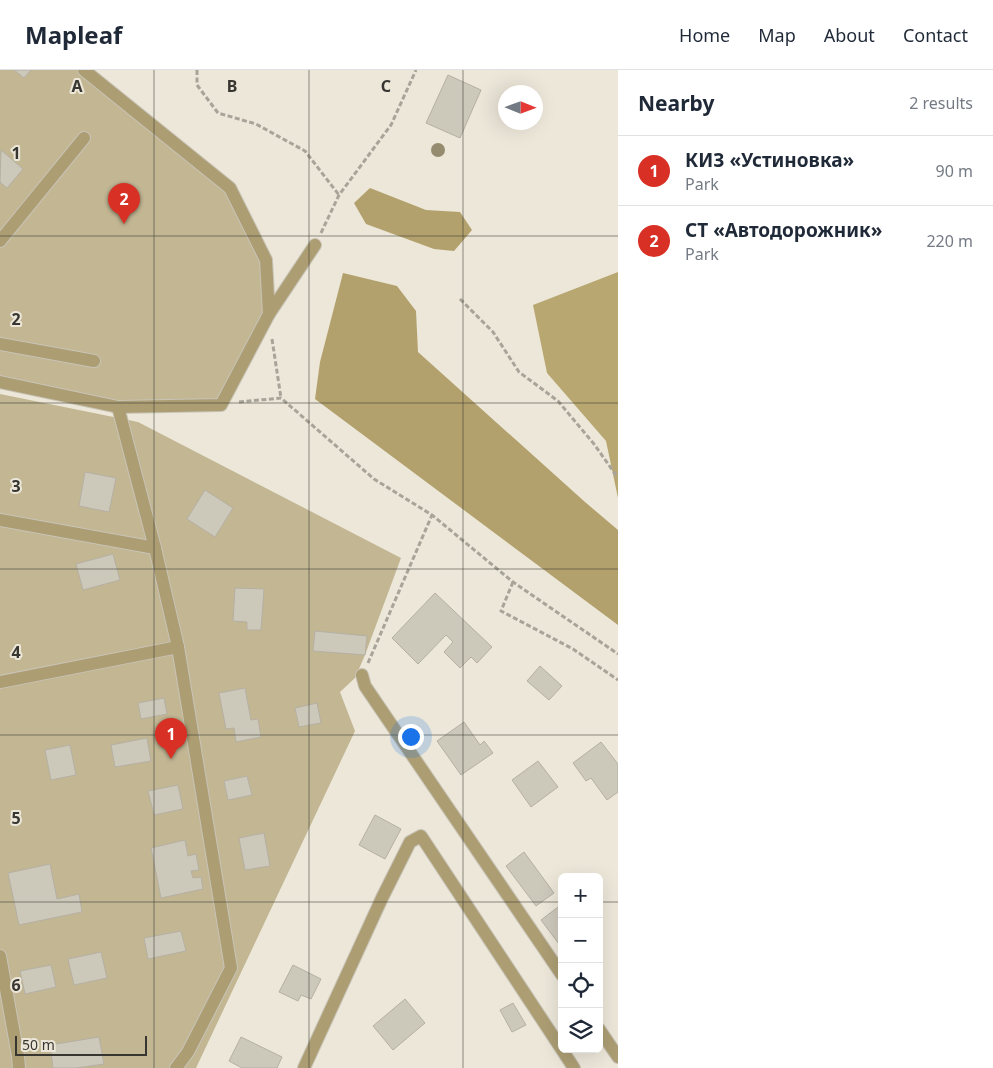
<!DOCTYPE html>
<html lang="en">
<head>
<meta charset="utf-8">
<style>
  :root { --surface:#fff; --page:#f2f2f3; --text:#1f2937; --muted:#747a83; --line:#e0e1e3; --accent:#d93025 }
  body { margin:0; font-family:"Noto Sans",sans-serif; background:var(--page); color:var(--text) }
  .controls { position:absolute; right:15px; bottom:15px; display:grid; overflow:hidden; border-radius:8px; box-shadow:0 5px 20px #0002 }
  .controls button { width:45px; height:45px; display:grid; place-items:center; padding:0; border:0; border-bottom:1px solid var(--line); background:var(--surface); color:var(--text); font:25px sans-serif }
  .compass { position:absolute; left:498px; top:15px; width:45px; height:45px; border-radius:50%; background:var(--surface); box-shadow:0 5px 20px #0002; rotate:91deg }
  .scale { position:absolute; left:15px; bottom:12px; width:132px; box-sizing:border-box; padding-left:5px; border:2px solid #383630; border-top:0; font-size:14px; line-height:18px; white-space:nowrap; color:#383630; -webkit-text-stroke:4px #ece7d9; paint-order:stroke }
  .you { position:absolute; left:410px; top:666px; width:18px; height:18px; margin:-12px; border:4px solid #fff; border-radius:50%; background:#1a73e8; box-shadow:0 0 0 8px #1a73e833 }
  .badge { display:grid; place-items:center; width:32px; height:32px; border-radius:50%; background:var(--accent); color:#fff; font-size:16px; font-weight:700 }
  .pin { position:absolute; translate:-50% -41px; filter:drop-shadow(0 1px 2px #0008) }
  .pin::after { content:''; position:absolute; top:26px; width:18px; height:15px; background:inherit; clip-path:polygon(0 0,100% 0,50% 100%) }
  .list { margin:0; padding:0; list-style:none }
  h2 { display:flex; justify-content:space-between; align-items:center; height:65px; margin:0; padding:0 20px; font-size:21px }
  h2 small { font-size:16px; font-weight:400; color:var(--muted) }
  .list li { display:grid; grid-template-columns:32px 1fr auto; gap:15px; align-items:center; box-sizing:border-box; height:70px; padding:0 20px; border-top:1px solid var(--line) }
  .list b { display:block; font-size:19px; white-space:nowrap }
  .list p { margin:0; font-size:16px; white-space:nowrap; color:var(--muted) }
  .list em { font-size:16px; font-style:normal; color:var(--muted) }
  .icon { flex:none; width:28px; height:28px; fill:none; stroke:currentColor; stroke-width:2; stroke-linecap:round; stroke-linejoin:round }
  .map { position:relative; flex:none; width:618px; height:998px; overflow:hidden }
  header { display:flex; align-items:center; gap:30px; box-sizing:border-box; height:70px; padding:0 25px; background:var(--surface); border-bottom:1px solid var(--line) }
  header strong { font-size:24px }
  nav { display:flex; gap:28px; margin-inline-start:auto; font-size:18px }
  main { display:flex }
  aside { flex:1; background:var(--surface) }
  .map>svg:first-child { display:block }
  .green { fill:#c2b693 }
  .forest { fill:#b9a772 }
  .water { fill:#b3a16d }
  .building { fill:#ccc8ba; stroke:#b5b0a3 }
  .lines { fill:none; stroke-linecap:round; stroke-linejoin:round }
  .minor-casing { stroke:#c8c4b7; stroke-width:14 }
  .path { stroke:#a8a499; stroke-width:3; stroke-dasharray:5 2.5; stroke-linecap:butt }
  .minor { stroke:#ac9d73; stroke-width:12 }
  .tree { fill:#958b6e }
  .grid { fill:none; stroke:#383630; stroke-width:1; stroke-opacity:0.55 }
  .grid-label { font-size:16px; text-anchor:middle; font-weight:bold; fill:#383630; stroke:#ece7d9; stroke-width:4; stroke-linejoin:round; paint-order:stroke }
</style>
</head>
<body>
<header>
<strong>Mapleaf</strong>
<nav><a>Home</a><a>Map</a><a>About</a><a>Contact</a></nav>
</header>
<main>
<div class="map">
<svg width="618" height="998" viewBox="0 0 618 998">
  <rect width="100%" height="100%" fill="#ece7d9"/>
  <g class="green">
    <path d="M0,0H81L230,118L266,190L269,244L221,335L130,337L0,312Z"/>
    <path d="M0,324L138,352L401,488L365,585L355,608L340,622L355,661L196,998H0Z"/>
  </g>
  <path class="forest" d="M618,202V428L606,371L547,303L533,235Z"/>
  <g class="water">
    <path d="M370,118L426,140L460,142L472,160L454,181L434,179L366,154L354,133Z"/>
    <path d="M343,203L397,216L416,241L418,282L585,432L618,460V555L315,329L320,292Z"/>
  </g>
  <g class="building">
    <path d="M14,0H31L24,8Z"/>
    <path d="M448,5L481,20L460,68L426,53Z"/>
    <path d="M1,80L23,99L7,118L0,112Z"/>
    <path d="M85,402L116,408L109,442L79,436Z"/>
    <path d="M205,420L233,438L215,467L187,449Z"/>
    <path d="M113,484L120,510L83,520L76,494Z"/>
    <path d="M235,518L264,519L261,560H247V552L233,551Z"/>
    <path d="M435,523L492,577L477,593L471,587L460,598L444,582L453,572L446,565L418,594L392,568Z"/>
    <path d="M315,561L367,566L365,585L313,581Z"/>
    <path d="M540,596L562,616L549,630L527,611Z"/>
    <path d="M245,618L251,650L258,649L261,667L236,672L234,658L226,659L219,623Z"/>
    <path d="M164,628L167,644L141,649L138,633Z"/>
    <path d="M317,633L321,653L299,657L295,638Z"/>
    <path d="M464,652L480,675L484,671L493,683L461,705L437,671Z"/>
    <path d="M147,668L151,691L115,697L111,675Z"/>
    <path d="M601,672L618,694V722L607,730L591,708L586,711L573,693Z"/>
    <path d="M70,675L76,705L51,710L45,680Z"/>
    <path d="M538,691L558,717L531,737L512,710Z"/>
    <path d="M247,706L252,725L228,730L224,711Z"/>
    <path d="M178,715L183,739L154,745L148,721Z"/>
    <path d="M375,745L401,759L385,789L359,775Z"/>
    <path d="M264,763L270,796L245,800L239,768Z"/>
    <path d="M185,770L188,786L196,784L199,800L191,801L193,808L201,807L203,819L161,828L151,778Z"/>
    <path d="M524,782L554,823L536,836L506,796Z"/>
    <path d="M50,794L57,829L79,824L82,842L19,855L8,803Z"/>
    <path d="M562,834V878L541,850Z"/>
    <path d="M181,861L186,881L148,889L144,868Z"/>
    <path d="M101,882L107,908L74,915L68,889Z"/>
    <path d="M51,895L56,917L25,924L20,901Z"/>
    <path d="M293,895L321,909L311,929L301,925L298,931L279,922Z"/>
    <path d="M405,929L425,953L393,980L373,956Z"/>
    <path d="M513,933L526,955L512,962L500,940Z"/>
    <path d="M99,967L104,994L76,998H53L50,975Z"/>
    <path d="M241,967L282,987L277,998H242L229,991Z"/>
  </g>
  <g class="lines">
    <g class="minor-casing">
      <g id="minor">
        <path d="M0,171L84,68"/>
        <path d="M269,244L315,175"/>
        <path d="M0,274L94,291"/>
        <path d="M0,312L118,337L221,335L269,244L266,190L230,118L84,0"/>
        <path d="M118,337L155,478L178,577L231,898L188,982L176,998"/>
        <path d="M0,450L155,478"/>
        <path d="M362,605L365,616L562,905"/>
        <path d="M0,612L178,577"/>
        <path d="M0,886L18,986L19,998"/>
        <path d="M599,959L618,987"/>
        <path d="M304,998L382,828L410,772L421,766L574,998"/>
      </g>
    </g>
    <g class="path">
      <path d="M197,0V15L218,43L256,54L305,81L339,125"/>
      <path d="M321,163L339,125L391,55L416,0"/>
      <path d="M460,229L493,262L519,302L558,331L594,374L618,408"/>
      <path d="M272,269L281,328"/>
      <path d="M239,332L281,328L374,409L432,445L513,512L618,584"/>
      <path d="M513,512L501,541L573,579L618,610"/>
      <path d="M368,593L432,445"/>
    </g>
    <use href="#minor" class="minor"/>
  </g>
  <circle class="tree" cx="438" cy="80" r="7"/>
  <path class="grid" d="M154,0V998M309,0V998M463,0V998M0,166H618M0,333H618M0,499H618M0,665H618M0,832H562M599,832H618"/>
  <g class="grid-label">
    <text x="77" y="22">A</text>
    <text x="232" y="22">B</text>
    <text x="386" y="22">C</text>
    <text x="16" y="89">1</text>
    <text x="16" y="255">2</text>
    <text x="16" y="422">3</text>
    <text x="16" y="588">4</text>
    <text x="16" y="754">5</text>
    <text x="16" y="921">6</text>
  </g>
</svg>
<div class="controls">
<button>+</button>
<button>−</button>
<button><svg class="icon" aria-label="locate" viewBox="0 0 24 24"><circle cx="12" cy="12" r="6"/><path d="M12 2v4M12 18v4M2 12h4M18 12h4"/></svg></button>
<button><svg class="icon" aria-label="layers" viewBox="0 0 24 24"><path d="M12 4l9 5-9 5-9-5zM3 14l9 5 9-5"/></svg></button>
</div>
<svg class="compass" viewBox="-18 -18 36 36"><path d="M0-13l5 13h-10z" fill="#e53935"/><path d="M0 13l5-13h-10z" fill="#747a83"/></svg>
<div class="scale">50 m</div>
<div class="you"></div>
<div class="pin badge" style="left:171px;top:689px">1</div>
<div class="pin badge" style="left:124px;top:154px">2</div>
</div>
<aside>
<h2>Nearby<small>2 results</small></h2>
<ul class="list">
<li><span class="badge">1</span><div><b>КИЗ «Устиновка»</b><p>Park</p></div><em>90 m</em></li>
<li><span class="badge">2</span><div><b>СТ «Автодорожник»</b><p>Park</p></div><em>220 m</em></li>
</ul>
</aside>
</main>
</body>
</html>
